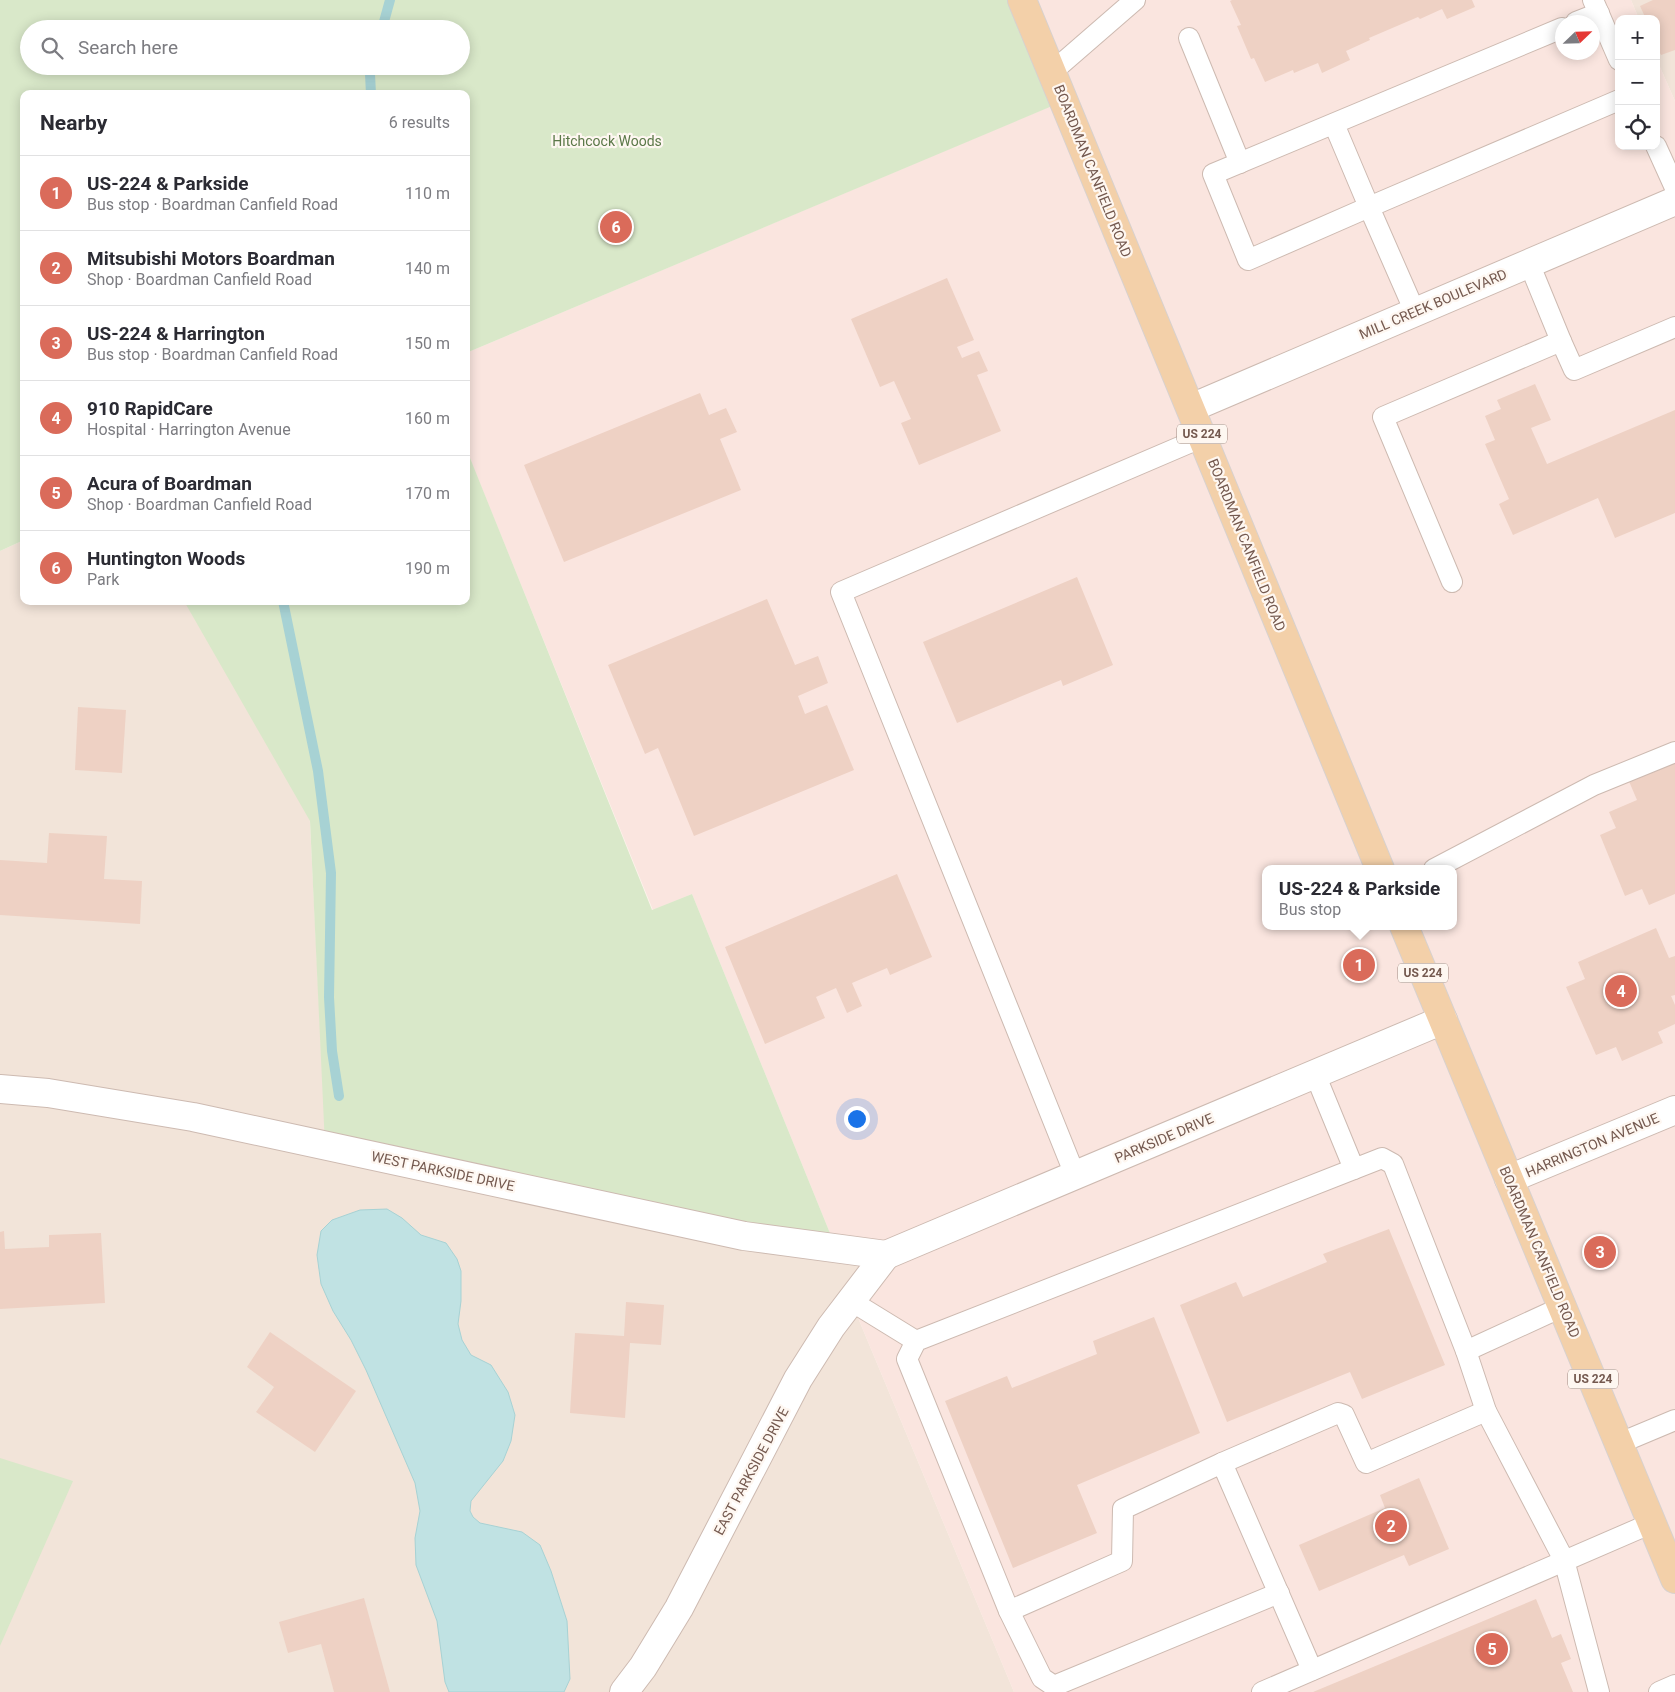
<!DOCTYPE html>
<html lang="en">
<head>
<meta charset="utf-8">
<style>
  :root { --surface:#fff; --page:#f7f7f7; --text:#2b2b33; --muted:#7c7c81; --line:#e1e1e2; --accent:#da6b5a }
  body { margin:0; font-family:Roboto,sans-serif; background:var(--page); color:var(--text) }
  .controls { position:absolute; right:15px; top:15px; display:grid; overflow:hidden; border-radius:10px; box-shadow:0 2px 12px #0003 }
  .controls button { width:45px; height:45px; display:grid; place-items:center; padding:0; border:0; border-bottom:1px solid var(--line); background:var(--surface); color:var(--text); font:25px sans-serif }
  .compass { position:absolute; left:1555px; top:15px; width:45px; height:45px; border-radius:50%; background:var(--surface); box-shadow:0 2px 12px #0003; rotate:67deg }
  .you { position:absolute; left:856px; top:1118px; width:18px; height:18px; margin:-12px; border:4px solid #fff; border-radius:50%; background:#1a73e8; box-shadow:0 0 0 8px #1a73e833 }
  .badge { display:grid; place-items:center; width:32px; height:32px; border-radius:50%; background:var(--accent); color:#fff; font-size:16px; font-weight:700 }
  .pin { position:absolute; translate:-50% -50%; border:2px solid #fff; box-shadow:0 1px 5px #0006 }
  .popup { position:absolute; left:1262px; top:865px; width:195px; height:65px; box-sizing:border-box; display:grid; place-content:center; border-radius:10px; background:var(--surface); filter:drop-shadow(0 1px 4px #0005); font-size:16px; white-space:nowrap; color:var(--muted) }
  .popup b { font-size:19px; color:var(--text) }
  .popup::after { content:''; position:absolute; left:50%; top:100%; margin-left:-10px; border:10px solid transparent; border-top-color:var(--surface) }
  .list { margin:0; padding:0; list-style:none }
  h2 { display:flex; justify-content:space-between; align-items:center; height:65px; margin:0; padding:0 20px; font-size:21px }
  h2 small { font-size:16px; font-weight:400; color:var(--muted) }
  .list li { display:grid; grid-template-columns:32px 1fr auto; gap:15px; align-items:center; box-sizing:border-box; height:75px; padding:0 20px; border-top:1px solid var(--line) }
  .list b { display:block; font-size:19px; white-space:nowrap }
  .list p { margin:0; font-size:16px; white-space:nowrap; color:var(--muted) }
  .list em { font-size:16px; font-style:normal; color:var(--muted) }
  .icon { flex:none; width:28px; height:28px; fill:none; stroke:currentColor; stroke-width:2; stroke-linecap:round; stroke-linejoin:round }
  .map { position:relative; flex:none; width:1675px; height:1692px; overflow:hidden }
  .search { position:absolute; background:var(--surface); box-shadow:0 2px 12px #0003; left:20px; top:20px; width:450px; height:55px; display:flex; align-items:center; gap:12px; box-sizing:border-box; padding:0 18px; border-radius:28px; color:var(--muted); font-size:19px }
  .panel { position:absolute; background:var(--surface); box-shadow:0 2px 12px #0003; left:20px; top:90px; width:450px; height:515px; border-radius:10px }
  .map>svg:first-child { display:block }
  .residential { fill:#f2e4d9 }
  .commercial { fill:#fae5df; fill-rule:evenodd }
  .green { fill:#d9e8c9; fill-rule:evenodd }
  .water { fill:#c0e2e3; stroke:#a7d2d4 }
  .lines { fill:none; stroke-linecap:round; stroke-linejoin:round }
  .stream { stroke:#a7d2d4; stroke-width:10 }
  .building { fill:#eed1c4 }
  .service-casing { stroke:#cdbab1; stroke-width:22 }
  .minor-casing { stroke:#cdbab1; stroke-width:30 }
  .tertiary-casing { stroke:#cdbab1; stroke-width:30 }
  .primary-casing { stroke:#d8d1ce; stroke-width:30 }
  .service { stroke:#fff; stroke-width:20 }
  .minor { stroke:#fff; stroke-width:28 }
  .tertiary { stroke:#fff; stroke-width:28 }
  .primary { stroke:#f3d0a9; stroke-width:28 }
  .labels { text-anchor:middle; dominant-baseline:central; stroke-width:4.5; stroke-linejoin:round; paint-order:stroke }
  .shield { fill:#fef7f1; stroke:#9d8880; stroke-width:1 }
  .shield-label { font-size:12px; font-weight:bold; fill:#74594f }
  .park-label { font-size:14px; fill:#5b7848; stroke:#fef7f1 }
  .street-label { font-size:14px; fill:#74594f; stroke:#fef7f1 }
</style>
</head>
<body>
<div class="map">
<svg width="1675" height="1692" viewBox="0 0 1675 1692">
  <rect width="100%" height="100%" fill="#fbf3ea"/>
  <g class="residential">
    <path d="M1631,0H1675V101L1656,58V19H1639Z"/>
    <path d="M24,540V601H299L326,1146L886,1255L851,1301L1014,1692H0V551Z"/>
  </g>
  <path class="commercial" d="M1022,0H1631L1639,19H1619V146H1656V58L1675,101V1692H1014L851,1301L885,1255L836,1248L692,894L653,910L466,449V353L1063,101ZM1562,22H1592V52H1562ZM1265,869H1453V926H1265Z"/>
  <g class="green">
    <path d="M0,0H1022L1064,101L466,353V94H24V540L0,551ZM29,29H461V66H29Z"/>
    <path d="M466,448L652,910L692,894L836,1248L325,1146L310,821L184,601H466Z"/>
    <path d="M0,1458L73,1481L0,1646Z"/>
  </g>
  <path class="water" d="M387,1209L402,1218L421,1235L446,1243L457,1259L461,1271V1301L458,1324L462,1340L471,1355L491,1365L508,1392L515,1415L511,1441L503,1461L471,1501L470,1511L473,1517L480,1523L522,1532L540,1545L551,1571L567,1621L570,1679L564,1692H449L445,1682L437,1621L416,1565L415,1538L420,1511L415,1483L366,1370L351,1340L333,1311L321,1284L317,1255L321,1231L332,1220L360,1210Z"/>
  <g class="lines">
    <g class="stream">
      <path d="M382,29L390,0"/>
      <path d="M371,94L370,74L372,66"/>
      <path d="M283,601L318,771L331,873L329,997L332,1051L339,1096"/>
    </g>
  </g>
  <g class="building">
    <path d="M1232,0H1472L1475,7L1447,19L1442,9L1420,19L1418,17L1369,38L1370,40L1346,51L1350,60L1322,73L1318,63L1294,73L1293,70L1265,82L1254,58L1251,59L1237,26L1241,25L1230,1Z"/>
    <path d="M1653,0H1675V50L1661,55L1656,45V19H1646L1640,6Z"/>
    <path d="M947,278L974,340L957,347L962,358L979,351L988,371L977,375L1001,431L919,465L901,423L911,419L894,381L880,387L851,319Z"/>
    <path d="M1535,384L1551,420L1531,428L1547,464L1675,410V513L1615,538L1598,498L1513,535L1499,504L1509,499L1485,444L1495,440L1485,416L1501,409L1497,400Z"/>
    <path d="M700,393L709,415L726,408L737,432L720,439L741,490L564,562L524,465Z"/>
    <path d="M1077,577L1113,665L1063,686L1061,680L957,723L923,642Z"/>
    <path d="M767,599L795,665L818,656L828,683L798,696L805,714L827,705L854,770L694,836L658,748L645,754L608,665Z"/>
    <path d="M78,707L126,710L122,773L75,770Z"/>
    <path d="M1675,759V894L1649,905L1642,889L1625,896L1600,835L1616,828L1609,812L1637,800L1628,779Z"/>
    <path d="M49,833L107,836L104,879L142,881L140,924L0,915V860L47,863Z"/>
    <path d="M897,874L932,957L890,975L887,968L852,983L862,1006L847,1013L836,988L816,997L825,1018L765,1044L725,947Z"/>
    <path d="M1656,928L1669,958L1675,956V995L1671,996L1675,1005V1024L1658,1032L1663,1043L1622,1061L1616,1047L1596,1055L1566,987L1585,979L1578,962Z"/>
    <path d="M1389,1229L1445,1365L1362,1399L1350,1372L1227,1422L1180,1305L1236,1282L1243,1297L1327,1262L1323,1254Z"/>
    <path d="M4,1231L5,1249L49,1247V1235L101,1233L105,1303L0,1309V1232Z"/>
    <path d="M626,1302L664,1305L661,1345L630,1343L625,1418L570,1413L575,1333L624,1336Z"/>
    <path d="M1154,1317L1200,1433L1077,1485L1097,1533L1013,1568L945,1401L1007,1376L1012,1388L1097,1354L1093,1341Z"/>
    <path d="M270,1332L356,1391L315,1452L256,1412L274,1387L247,1367Z"/>
    <path d="M1419,1478L1449,1549L1409,1566L1404,1555L1319,1591L1299,1545L1385,1508L1380,1495Z"/>
    <path d="M364,1598L390,1692H334L321,1644L288,1653L279,1622Z"/>
    <path d="M1536,1599L1552,1638L1561,1634L1571,1659L1561,1663L1573,1692H1313Z"/>
  </g>
  <g class="lines">
    <g class="service-casing">
      <g id="service">
        <path d="M1593,0L1619,60"/>
        <path d="M1576,22L1599,13"/>
        <path d="M1189,38L1240,163"/>
        <path d="M1052,72L1135,0"/>
        <path d="M1334,124L1369,207L1248,260L1213,174L1562,28"/>
        <path d="M1656,146L1675,188"/>
        <path d="M1415,312L1369,207L1619,100"/>
        <path d="M1561,341L1574,370L1675,327"/>
        <path d="M1452,582L1383,417L1561,341L1529,263"/>
        <path d="M1434,869L1594,785L1675,752"/>
        <path d="M1315,1074L1354,1169L1382,1158L1393,1164L1466,1351L1486,1411L1564,1560L1599,1692"/>
        <path d="M1075,1175L841,592L1203,437"/>
        <path d="M851,1301L916,1341"/>
        <path d="M1466,1351L1562,1307"/>
        <path d="M1620,1443L1675,1420"/>
        <path d="M1222,1463L1338,1413L1344,1415L1366,1463L1486,1411"/>
        <path d="M1009,1611L1042,1678L1054,1686L1279,1593"/>
        <path d="M1312,1670L1222,1463L1123,1509L1122,1561L1009,1611L907,1359L916,1341L1354,1169"/>
        <path d="M1262,1692L1652,1523"/>
        <path d="M1659,1692L1675,1685"/>
      </g>
    </g>
    <g class="minor-casing">
      <g id="minor">
        <path d="M0,1089L48,1093L193,1117L744,1236L886,1255"/>
        <path d="M1509,1179L1675,1110"/>
        <path d="M886,1255L1443,1020"/>
        <path d="M624,1692L643,1667L679,1608L798,1379L831,1327L886,1255"/>
      </g>
    </g>
    <g class="tertiary-casing">
      <path id="tertiary" d="M1191,408L1675,201"/>
    </g>
    <g class="primary-casing">
      <g id="primary">
        <path d="M1022,0L1380,869"/>
        <path d="M1404,926L1675,1579"/>
      </g>
    </g>
    <use href="#service" class="service"/>
    <use href="#minor" class="minor"/>
    <use href="#tertiary" class="tertiary"/>
    <use href="#primary" class="primary"/>
  </g>
  <g class="labels">
    <g class="shield">
      <rect x="1177" y="424.5" width="50" height="19" rx="4"/>
      <rect x="1398" y="963.5" width="50" height="19" rx="4"/>
      <rect x="1568" y="1369.5" width="50" height="19" rx="4"/>
    </g>
    <g class="shield-label">
      <text x="1202" y="434">US 224</text>
      <text x="1423" y="973">US 224</text>
      <text x="1593" y="1379">US 224</text>
    </g>
    <g class="park-label">
      <text x="607" y="141">Hitchcock Woods</text>
    </g>
    <g class="street-label">
      <text transform="translate(1093 171) rotate(68)">BOARDMAN CANFIELD ROAD</text>
      <text transform="translate(1433 304) rotate(-23)">MILL CREEK BOULEVARD</text>
      <text transform="translate(1247 545) rotate(68)">BOARDMAN CANFIELD ROAD</text>
      <text transform="translate(1164 1138) rotate(-23)">PARKSIDE DRIVE</text>
      <text transform="translate(1592 1145) rotate(-23)">HARRINGTON AVENUE</text>
      <text transform="translate(443 1171) rotate(12)">WEST PARKSIDE DRIVE</text>
      <text transform="translate(1540 1252) rotate(67)">BOARDMAN CANFIELD ROAD</text>
      <text transform="translate(751 1471) rotate(-62)">EAST PARKSIDE DRIVE</text>
    </g>
  </g>
</svg>
<div class="controls">
<button>+</button>
<button>−</button>
<button><svg class="icon" aria-label="locate" viewBox="0 0 24 24"><circle cx="12" cy="12" r="6"/><path d="M12 2v4M12 18v4M2 12h4M18 12h4"/></svg></button>
</div>
<svg class="compass" viewBox="-18 -18 36 36"><path d="M0-13l5 13h-10z" fill="#e53935"/><path d="M0 13l5-13h-10z" fill="#7c7c81"/></svg>
<div class="you"></div>
<div class="pin badge" style="left:1359px;top:965px">1</div>
<div class="popup"><b>US-224 &amp; Parkside</b>Bus stop</div>
<div class="pin badge" style="left:1391px;top:1526px">2</div>
<div class="pin badge" style="left:1600px;top:1252px">3</div>
<div class="pin badge" style="left:1621px;top:991px">4</div>
<div class="pin badge" style="left:1492px;top:1649px">5</div>
<div class="pin badge" style="left:616px;top:227px">6</div>
<div class="search"><svg class="icon" aria-label="search" viewBox="0 0 24 24"><circle cx="10" cy="10" r="6"/><path d="M15 15l6 6"/></svg>Search here</div>
<section class="panel">
<h2>Nearby<small>6 results</small></h2>
<ul class="list">
<li><span class="badge">1</span><div><b>US-224 &amp; Parkside</b><p>Bus stop · Boardman Canfield Road</p></div><em>110 m</em></li>
<li><span class="badge">2</span><div><b>Mitsubishi Motors Boardman</b><p>Shop · Boardman Canfield Road</p></div><em>140 m</em></li>
<li><span class="badge">3</span><div><b>US-224 &amp; Harrington</b><p>Bus stop · Boardman Canfield Road</p></div><em>150 m</em></li>
<li><span class="badge">4</span><div><b>910 RapidCare</b><p>Hospital · Harrington Avenue</p></div><em>160 m</em></li>
<li><span class="badge">5</span><div><b>Acura of Boardman</b><p>Shop · Boardman Canfield Road</p></div><em>170 m</em></li>
<li><span class="badge">6</span><div><b>Huntington Woods</b><p>Park</p></div><em>190 m</em></li>
</ul>
</section>
</div>
</body>
</html>
